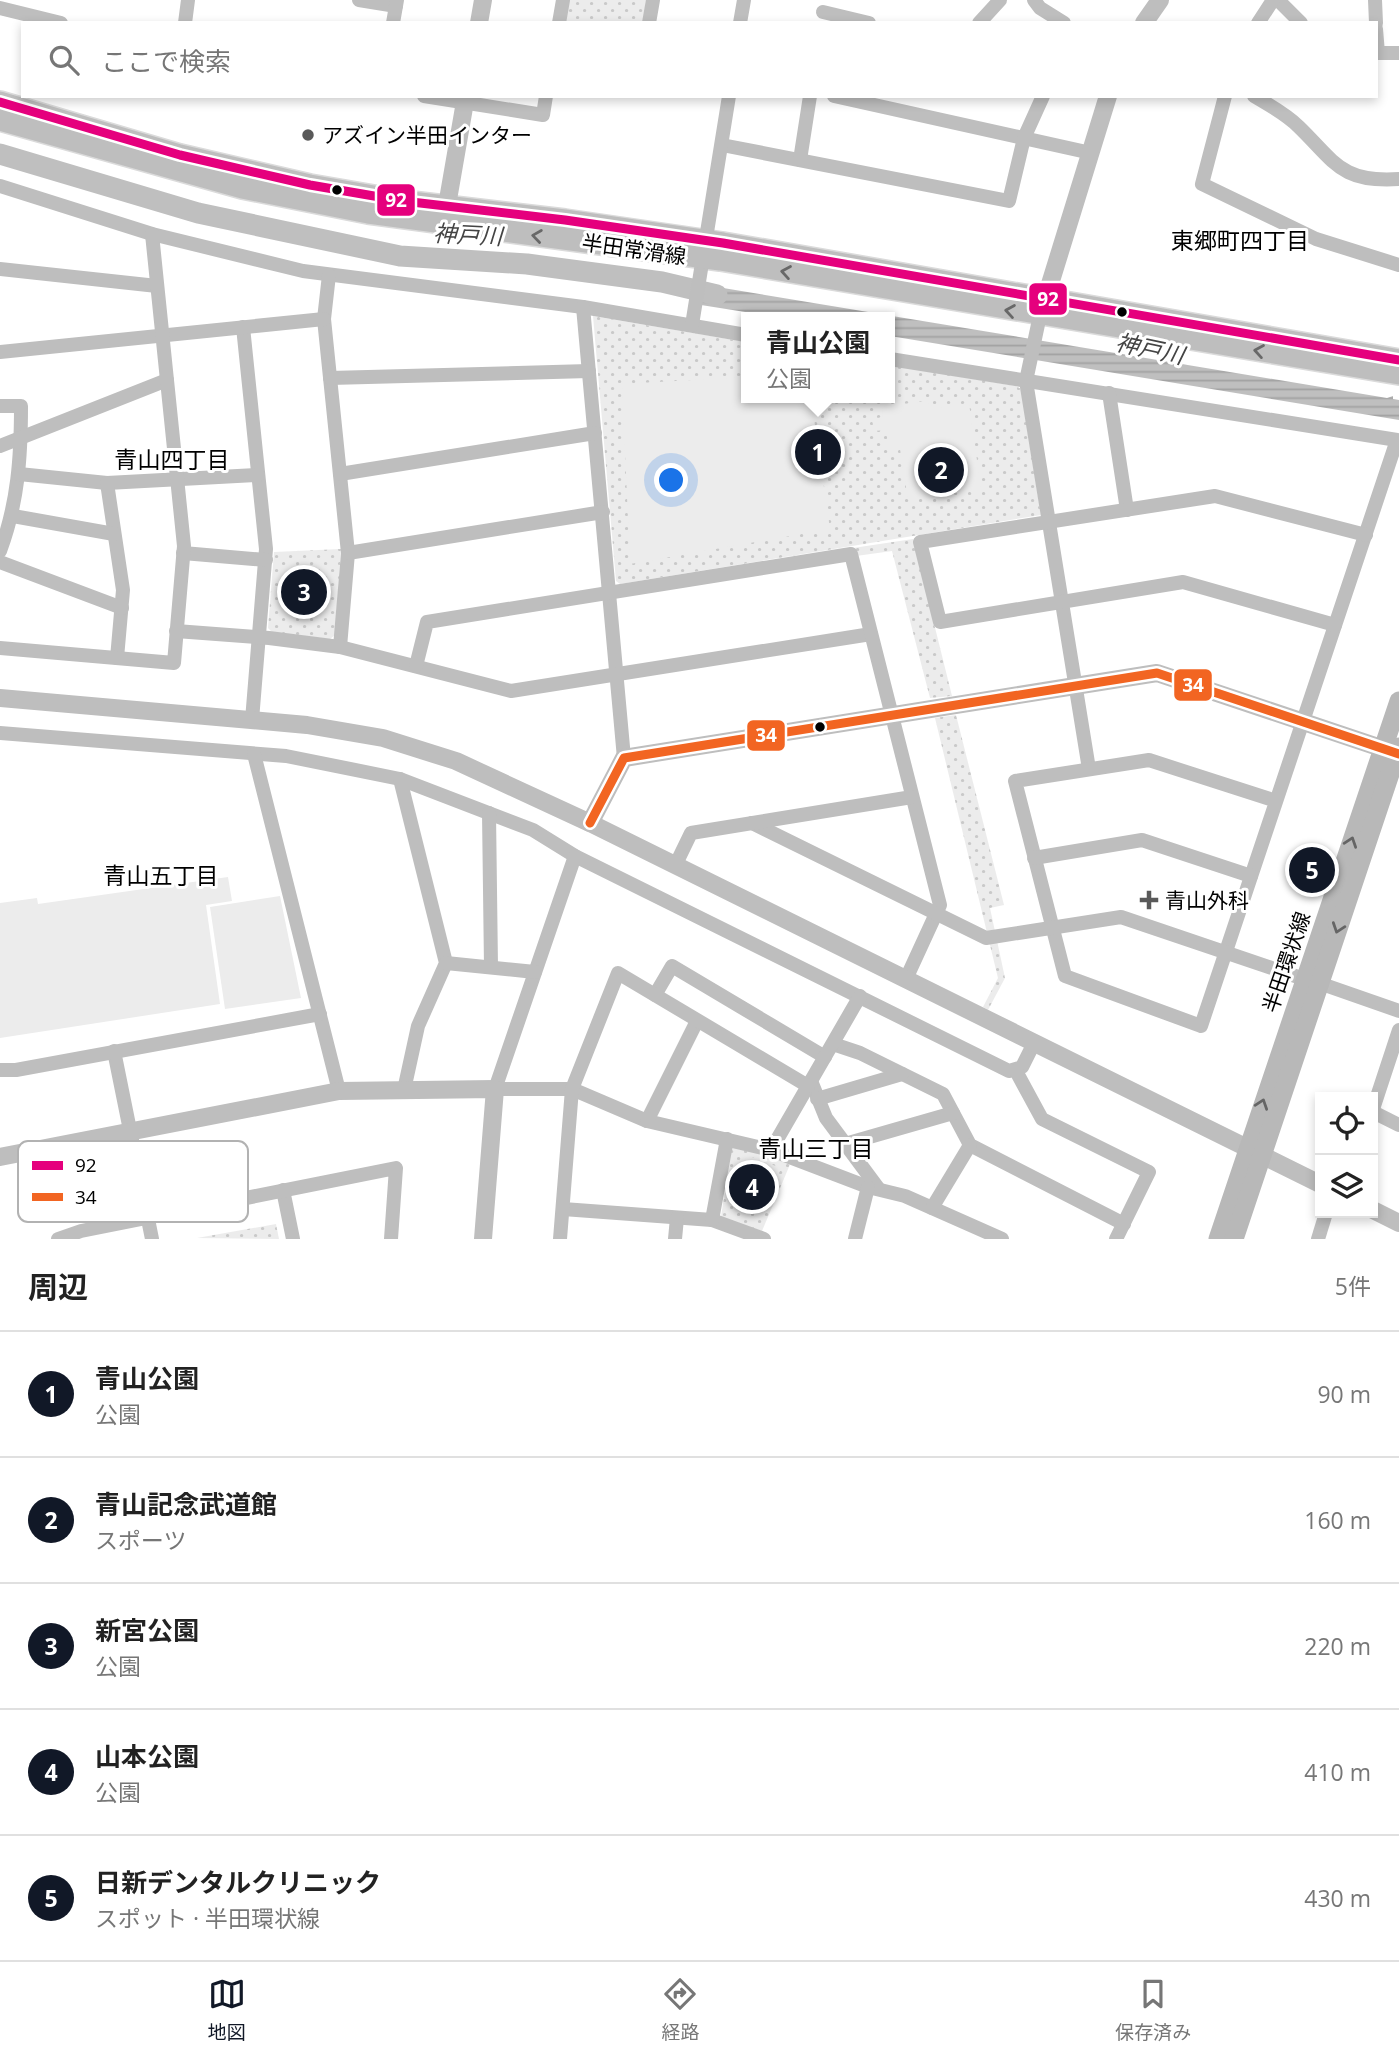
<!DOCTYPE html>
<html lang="ja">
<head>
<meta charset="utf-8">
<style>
  :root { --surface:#fff; --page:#f6f6f6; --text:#222; --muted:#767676; --line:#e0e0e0; --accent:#111827 }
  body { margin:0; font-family:"Open Sans","Noto Sans JP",sans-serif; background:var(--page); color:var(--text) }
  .controls { position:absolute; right:21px; bottom:21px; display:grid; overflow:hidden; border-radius:0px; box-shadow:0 4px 10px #0003 }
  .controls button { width:63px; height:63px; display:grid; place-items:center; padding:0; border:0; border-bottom:2px solid var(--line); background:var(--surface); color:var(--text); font:35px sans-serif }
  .you { position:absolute; left:672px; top:481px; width:24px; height:24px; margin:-18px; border:5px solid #fff; border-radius:50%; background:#1a73e8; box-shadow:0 0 0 10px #1a73e833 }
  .badge { display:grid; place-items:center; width:46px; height:46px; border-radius:50%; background:var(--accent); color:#fff; font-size:23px; font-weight:700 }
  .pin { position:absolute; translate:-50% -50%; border:4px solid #fff; box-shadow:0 2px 7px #0006 }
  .popup { position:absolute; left:741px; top:312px; width:154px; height:91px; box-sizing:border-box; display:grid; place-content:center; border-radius:0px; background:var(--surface); filter:drop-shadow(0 2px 5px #0005); font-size:23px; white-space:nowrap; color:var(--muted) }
  .popup b { font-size:26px; color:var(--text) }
  .popup::after { content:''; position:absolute; left:50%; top:100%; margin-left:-14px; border:14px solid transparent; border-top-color:var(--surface) }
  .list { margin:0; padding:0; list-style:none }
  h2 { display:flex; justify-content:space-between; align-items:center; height:91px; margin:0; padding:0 28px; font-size:30px }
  h2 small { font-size:23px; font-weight:400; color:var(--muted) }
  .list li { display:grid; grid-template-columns:46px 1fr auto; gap:21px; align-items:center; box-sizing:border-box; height:126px; padding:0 28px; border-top:2px solid var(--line) }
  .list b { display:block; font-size:26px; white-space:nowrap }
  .list p { margin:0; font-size:23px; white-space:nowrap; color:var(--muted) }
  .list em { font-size:23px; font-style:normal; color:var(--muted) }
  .icon { flex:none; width:38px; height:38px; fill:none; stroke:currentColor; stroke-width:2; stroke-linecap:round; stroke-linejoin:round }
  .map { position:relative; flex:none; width:1399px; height:1239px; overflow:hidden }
  .search { position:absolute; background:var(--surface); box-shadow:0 4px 10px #0003; left:21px; right:21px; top:21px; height:77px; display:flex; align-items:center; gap:18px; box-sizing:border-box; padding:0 24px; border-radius:0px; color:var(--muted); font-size:26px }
  .sheet { height:721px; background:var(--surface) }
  nav { display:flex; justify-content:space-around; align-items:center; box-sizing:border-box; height:98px; border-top:2px solid var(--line); background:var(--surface); font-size:19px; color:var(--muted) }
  nav a { display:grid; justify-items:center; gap:4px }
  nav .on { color:var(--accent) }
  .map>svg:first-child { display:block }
  .park { fill:url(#park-dots) }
  .pitch { fill:#ececec }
  .water { fill:url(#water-rules) }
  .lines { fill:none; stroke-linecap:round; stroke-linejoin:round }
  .river { stroke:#bfbfbf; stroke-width:21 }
  .primary-casing { stroke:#dbdbdb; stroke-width:24 }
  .minor { stroke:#bebebe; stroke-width:14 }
  .tertiary { stroke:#bebebe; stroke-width:18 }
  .secondary { stroke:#b8b8b8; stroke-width:19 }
  .primary { stroke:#bebebe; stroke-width:21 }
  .bus-1-casing { stroke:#fff; stroke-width:14 }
  .bus-2-casing { stroke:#fff; stroke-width:14 }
  .bus-1 { stroke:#e5007d; stroke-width:9 }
  .bus-2 { stroke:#f26522; stroke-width:9 }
  .oneway { stroke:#686868 }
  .oneway2 { stroke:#656565 }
  .poi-dot { fill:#595959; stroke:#fff; stroke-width:2.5 }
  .bus-dot { fill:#000; stroke:#fff; stroke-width:2.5 }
  .labels { text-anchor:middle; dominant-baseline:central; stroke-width:6; stroke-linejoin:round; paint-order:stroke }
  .poi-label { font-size:21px; fill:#000; stroke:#fff; text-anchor:start }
  .street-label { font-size:21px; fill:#000; stroke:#fff }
  .water-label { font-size:23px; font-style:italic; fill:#444; stroke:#fff }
  .neighbourhood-label { font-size:23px; fill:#000; stroke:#fff }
  .key { fill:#fff; stroke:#b2b2b2; stroke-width:2 }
  .key-label { font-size:19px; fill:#000 }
  .line-badge { stroke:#fff; stroke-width:2.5 }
  .badge-label { font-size:19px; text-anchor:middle; font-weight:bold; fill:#fff }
</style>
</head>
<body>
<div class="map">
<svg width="1399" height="1239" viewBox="0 0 1399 1239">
  <defs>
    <pattern id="park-dots" width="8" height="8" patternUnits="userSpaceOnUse" patternTransform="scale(1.75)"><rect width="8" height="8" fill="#ececec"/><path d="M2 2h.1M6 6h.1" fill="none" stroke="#c9c9c9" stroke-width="1.8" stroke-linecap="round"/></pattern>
    <pattern id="water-rules" width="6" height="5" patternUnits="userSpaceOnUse" patternTransform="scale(1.75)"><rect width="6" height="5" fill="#bfbfbf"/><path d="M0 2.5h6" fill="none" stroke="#a2a2a2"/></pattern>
  </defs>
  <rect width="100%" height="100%" fill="#fff"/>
  <g class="park">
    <path d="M569,0H646L643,23H565Z"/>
    <path d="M593,316L746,342V398H890V365L1016,386L1021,389L1041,515L620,584L616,581Z"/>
    <path d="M913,539L952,696L930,698L892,551L856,556L853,548Z"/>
    <path d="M341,549L335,635L330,639L272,632L268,628L274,552Z"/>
    <path d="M956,715L1004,905L990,908L1005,978L988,1010L983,1007L998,978L935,718Z"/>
    <path d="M736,1145L791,1162L762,1231L721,1217L731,1149Z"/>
    <path d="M276,1224L279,1239L197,1238Z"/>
  </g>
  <g class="pitch">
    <path d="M746,377V398H811L830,529L630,564L622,384Z"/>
    <path d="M925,401L935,408L969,403L981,489L908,500L900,449L889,450L886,430L874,431L872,419L883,417L882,407Z"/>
    <path d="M228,877L232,901L206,905L220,1004L0,1038V903L37,898L38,904Z"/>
    <path d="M280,896L301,998L225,1009L210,907Z"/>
    <path d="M744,1154L781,1168L771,1194L734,1180Z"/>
  </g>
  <path class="water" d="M705,285L1387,398L1393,396V399L1399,400V420L890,336V317H776L701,305Z"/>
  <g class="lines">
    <path class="river" d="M0,154L198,213L400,256L527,264L662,282L717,295"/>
    <g class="primary-casing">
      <g id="primary">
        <path d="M0,102L180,155L310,185L403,201L565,220L723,243L1399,360"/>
        <path d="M0,120L242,188L368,213L720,260L1399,374"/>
      </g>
    </g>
    <g class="minor">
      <path d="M359,0L396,6"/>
      <path d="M1034,0L1040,8L1064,23"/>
      <path d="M1278,0L1301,23"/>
      <path d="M1375,0L1376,23"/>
      <path d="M0,8L61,23"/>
      <path d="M823,12L869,23"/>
      <path d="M185,23L188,0"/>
      <path d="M393,23L397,0"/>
      <path d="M559,23L563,0"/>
      <path d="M649,23L653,0"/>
      <path d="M740,23L744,0"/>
      <path d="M979,23L1000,0"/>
      <path d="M1258,23L1273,0"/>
      <path d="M1376,29L1378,53"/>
      <path d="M1376,53H1399"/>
      <path d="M424,96L543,115L546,96"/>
      <path d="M834,96L1091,153"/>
      <path d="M1225,96L1202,184L1316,239L1399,265"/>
      <path d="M1254,96C1269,105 1286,114 1299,127C1335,162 1341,183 1399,179"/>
      <path d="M722,145L1009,201L1024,138L1043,96"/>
      <path d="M800,160L810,96"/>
      <path d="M0,186L152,234L303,271L583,307L746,335"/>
      <path d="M0,269L157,286"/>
      <path d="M329,275L324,319L348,553L340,647"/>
      <path d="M583,307L624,758"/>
      <path d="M1040,315L1026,381L1089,769"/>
      <path d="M692,325L729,96"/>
      <path d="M243,327L266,549L252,720"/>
      <path d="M0,352L324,319"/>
      <path d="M890,359L1397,440L1201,1026L1065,976L1015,781L1149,760L1276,801"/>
      <path d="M330,378L589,371"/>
      <path d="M1109,393L1127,510"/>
      <path d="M0,406H21C21,457 18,503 0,551"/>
      <path d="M0,446L167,380"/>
      <path d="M19,474L107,483L258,475"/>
      <path d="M340,474L595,433"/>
      <path d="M107,483L123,590L117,658"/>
      <path d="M13,516L114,534"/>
      <path d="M183,553L266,560"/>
      <path d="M348,553L603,512"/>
      <path d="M0,562L122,608"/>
      <path d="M1335,625L1183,582L940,622L920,542L1215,496L1366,535"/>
      <path d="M176,631L269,638L340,647L511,691L871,634"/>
      <path d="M0,648L174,663L184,546L152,234"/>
      <path d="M416,666L427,622L851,554L940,905L906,979"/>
      <path d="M0,733L286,756L400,779L533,830L575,856L1009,1071L1022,1067L1034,1043"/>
      <path d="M254,754L339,1091"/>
      <path d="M400,779L446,963L418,1026L404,1090"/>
      <path d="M489,813L491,967"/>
      <path d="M752,823L986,938L1121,917L1304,979"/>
      <path d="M575,856L495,1089H572L647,1121L771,1150L868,1187L905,1196L1002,1239"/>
      <path d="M1034,858L1142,840L1251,876"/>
      <path d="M675,866L691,833L912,797"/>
      <path d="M446,963L535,972"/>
      <path d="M1319,983L1399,1011"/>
      <path d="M655,995L672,966L825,1057"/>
      <path d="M833,1044L860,1053L943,1094L970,1145L1124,1224"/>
      <path d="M114,1051L152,1239"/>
      <path d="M0,1070H16L320,1014"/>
      <path d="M1016,1071L1042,1119L1149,1172L1116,1239"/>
      <path d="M811,1081L826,1118L878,1188"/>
      <path d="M817,1099L902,1074"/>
      <path d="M1373,1109L1399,1030"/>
      <path d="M1373,1112L1399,1125"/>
      <path d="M647,1121L697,1021"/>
      <path d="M845,1144L953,1113"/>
      <path d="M771,1150L860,996"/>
      <path d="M283,1190L293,1239"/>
      <path d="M932,1208L970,1145"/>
      <path d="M563,1209L712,1220L764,1239"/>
      <path d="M712,1220L727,1139"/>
      <path d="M58,1239L81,1231L396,1168L391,1239"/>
      <path d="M560,1239L572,1089L618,973L808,1086"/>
      <path d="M675,1239L677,1218"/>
      <path d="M855,1239L868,1187"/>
      <path d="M1318,1239L1326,1213"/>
    </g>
    <g class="tertiary">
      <path d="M479,23L483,0"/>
      <path d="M1144,23L1160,0"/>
      <path d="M445,217L466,96"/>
      <path d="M1042,310L1108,96"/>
      <path d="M0,698L307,725L383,738L456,761L590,823L1320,1184"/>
      <path d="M590,823L624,758L1157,673L1396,753"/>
      <path d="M0,1157L339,1091L495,1089L483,1239"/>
      <path d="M1373,1210L1399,1223"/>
    </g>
    <g class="secondary">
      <path d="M1218,1239L1399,701"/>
      <path d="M1234,1239L1399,747"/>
    </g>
    <use href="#primary" class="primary"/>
    <g class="bus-1-casing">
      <path id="bus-1" d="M0,102L180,155L310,185L403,201L565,220L723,243L1399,360"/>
    </g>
    <g class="bus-2-casing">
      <path id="bus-2" d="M590,823L624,758L1157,673L1399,754"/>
    </g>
    <use href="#bus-1" class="bus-1"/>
    <use href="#bus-2" class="bus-2"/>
  </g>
  <defs><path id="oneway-chevron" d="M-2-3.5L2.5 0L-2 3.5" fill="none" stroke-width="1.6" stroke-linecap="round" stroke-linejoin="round" transform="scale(1.75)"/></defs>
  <g class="oneway">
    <use href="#oneway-chevron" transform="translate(537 236) rotate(-172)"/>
    <use href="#oneway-chevron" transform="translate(786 272) rotate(-170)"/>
    <use href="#oneway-chevron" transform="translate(1010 311) rotate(-171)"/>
    <use href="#oneway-chevron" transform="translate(1259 351) rotate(-170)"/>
  </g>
  <g class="oneway2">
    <use href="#oneway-chevron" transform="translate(1351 842) rotate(-71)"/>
    <use href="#oneway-chevron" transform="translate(1338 928) rotate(109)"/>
    <use href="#oneway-chevron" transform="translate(1262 1104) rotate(-71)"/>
  </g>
  <g class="poi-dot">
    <circle cx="308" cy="135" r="7"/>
    <path d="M1145.5 889.5h7v7h7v7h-7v7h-7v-7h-7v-7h7z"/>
  </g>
  <g class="bus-dot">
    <circle cx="337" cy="190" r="6"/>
    <circle cx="1122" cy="312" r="6"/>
    <circle cx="820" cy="727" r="6"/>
  </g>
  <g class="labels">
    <g class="poi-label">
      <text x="322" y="135">アズイン半田インター</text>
      <text x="1165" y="900">青山外科</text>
    </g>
    <g class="street-label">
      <text transform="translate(634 249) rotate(8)">半田常滑線</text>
      <text transform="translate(1286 962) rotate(-71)">半田環状線</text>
    </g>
    <g class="water-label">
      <text transform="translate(468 234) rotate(3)">神戸川</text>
      <text transform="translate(1150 348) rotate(12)">神戸川</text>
    </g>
    <g class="neighbourhood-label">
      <text x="1240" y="240">東郷町四丁目</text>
      <text x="172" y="459">青山四丁目</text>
      <text x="161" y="875">青山五丁目</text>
      <text x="816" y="1148">青山三丁目</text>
    </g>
  </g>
  <rect x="18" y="1141" width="230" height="81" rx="10" class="key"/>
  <rect x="32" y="1161" width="31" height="9" fill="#e5007d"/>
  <rect x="32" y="1193" width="31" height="8" fill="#f26522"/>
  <g class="key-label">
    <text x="75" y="1172">92</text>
    <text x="75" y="1204">34</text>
  </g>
  <g class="line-badge">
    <rect x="376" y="183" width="40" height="34" rx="7" fill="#e5007d"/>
    <rect x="1028" y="282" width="40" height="34" rx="7" fill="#e5007d"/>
    <rect x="1173" y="668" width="40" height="34" rx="7" fill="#f26522"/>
    <rect x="746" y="719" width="40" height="33" rx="7" fill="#f26522"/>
  </g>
  <g class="badge-label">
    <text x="396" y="207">92</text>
    <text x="1048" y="306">92</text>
    <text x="1193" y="692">34</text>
    <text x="766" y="742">34</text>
  </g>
</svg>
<div class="controls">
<button><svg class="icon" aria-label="locate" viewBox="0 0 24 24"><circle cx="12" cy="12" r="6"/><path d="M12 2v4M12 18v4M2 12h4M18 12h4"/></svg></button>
<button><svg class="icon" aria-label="layers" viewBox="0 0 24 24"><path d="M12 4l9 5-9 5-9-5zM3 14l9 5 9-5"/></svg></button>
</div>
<div class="you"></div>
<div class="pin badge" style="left:818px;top:452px">1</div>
<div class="popup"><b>青山公園</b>公園</div>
<div class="pin badge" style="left:941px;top:470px">2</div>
<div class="pin badge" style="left:304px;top:592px">3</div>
<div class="pin badge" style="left:752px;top:1187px">4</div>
<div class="pin badge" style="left:1312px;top:870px">5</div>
<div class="search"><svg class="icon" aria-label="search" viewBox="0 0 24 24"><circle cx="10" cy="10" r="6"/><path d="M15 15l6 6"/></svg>ここで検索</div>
</div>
<section class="sheet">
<h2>周辺<small>5件</small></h2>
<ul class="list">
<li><span class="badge">1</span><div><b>青山公園</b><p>公園</p></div><em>90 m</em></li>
<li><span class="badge">2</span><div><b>青山記念武道館</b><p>スポーツ</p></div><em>160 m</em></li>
<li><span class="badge">3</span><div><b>新宮公園</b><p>公園</p></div><em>220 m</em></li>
<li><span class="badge">4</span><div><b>山本公園</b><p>公園</p></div><em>410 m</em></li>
<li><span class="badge">5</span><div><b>日新デンタルクリニック</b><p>スポット · 半田環状線</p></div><em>430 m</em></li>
</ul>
</section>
<nav>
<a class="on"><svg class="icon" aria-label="map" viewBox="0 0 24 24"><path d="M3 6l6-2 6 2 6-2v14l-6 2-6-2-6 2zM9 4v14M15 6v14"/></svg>地図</a>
<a><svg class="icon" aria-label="directions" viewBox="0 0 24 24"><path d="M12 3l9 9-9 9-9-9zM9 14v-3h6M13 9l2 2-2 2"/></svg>経路</a>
<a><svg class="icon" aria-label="saved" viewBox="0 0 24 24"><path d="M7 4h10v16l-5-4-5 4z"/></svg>保存済み</a>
</nav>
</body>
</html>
